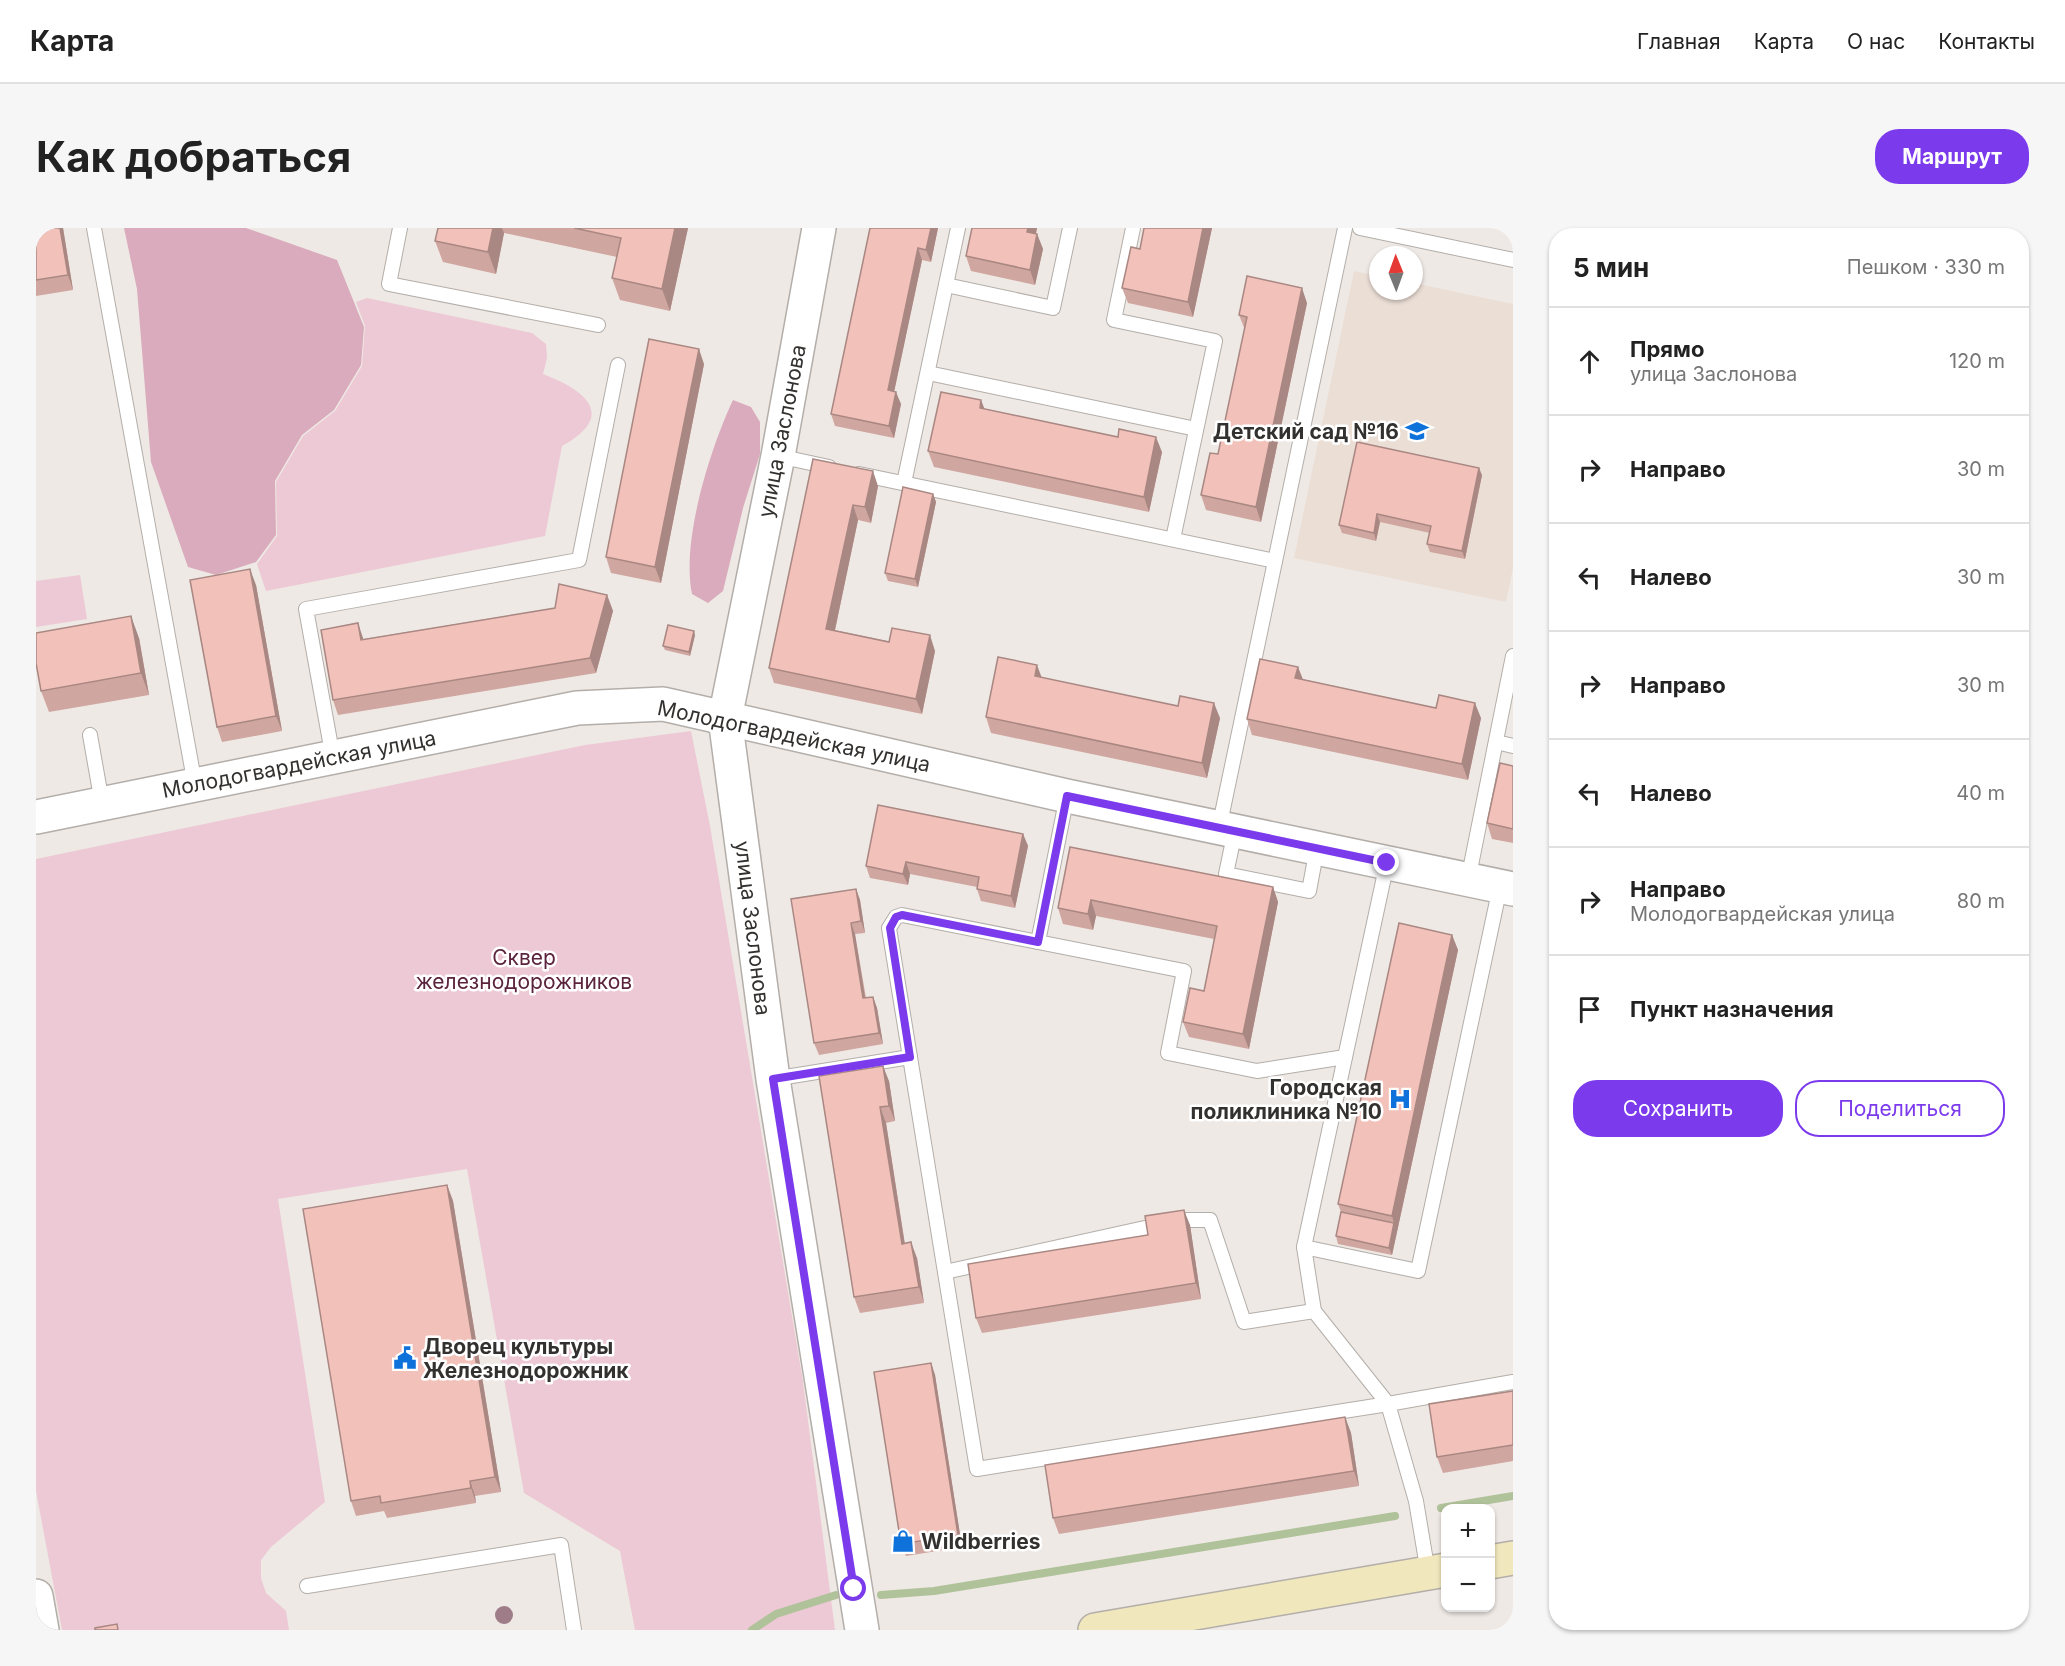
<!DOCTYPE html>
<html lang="ru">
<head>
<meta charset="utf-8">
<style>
  :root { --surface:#fff; --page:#f6f6f6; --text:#222; --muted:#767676; --line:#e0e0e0; --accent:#7c3aed }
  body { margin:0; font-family:Inter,sans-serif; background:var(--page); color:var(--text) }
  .controls { position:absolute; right:18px; bottom:18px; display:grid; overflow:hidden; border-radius:12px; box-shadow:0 2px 4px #0004 }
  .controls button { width:54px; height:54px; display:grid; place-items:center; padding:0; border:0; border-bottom:2px solid var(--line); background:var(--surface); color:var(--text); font:30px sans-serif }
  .compass { position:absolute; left:1333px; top:18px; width:54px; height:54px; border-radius:50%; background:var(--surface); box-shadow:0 2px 4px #0004; rotate:359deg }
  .stop { position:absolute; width:18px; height:18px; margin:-14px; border:4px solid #7c3aed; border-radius:50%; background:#fff }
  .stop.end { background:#7c3aed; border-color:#fff; box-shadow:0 2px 6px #0008 }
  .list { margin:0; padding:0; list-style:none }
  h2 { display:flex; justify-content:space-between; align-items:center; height:78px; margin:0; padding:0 24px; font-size:26px }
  h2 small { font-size:20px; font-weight:400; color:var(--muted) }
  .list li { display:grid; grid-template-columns:39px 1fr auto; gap:18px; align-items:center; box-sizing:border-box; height:108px; padding:0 24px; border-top:2px solid var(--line) }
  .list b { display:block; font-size:22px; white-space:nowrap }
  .list p { margin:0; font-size:20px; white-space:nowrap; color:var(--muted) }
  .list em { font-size:20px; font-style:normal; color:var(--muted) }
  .actions { display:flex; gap:12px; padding:18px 24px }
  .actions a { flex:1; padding:14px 0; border:2px solid var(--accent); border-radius:24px; text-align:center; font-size:21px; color:var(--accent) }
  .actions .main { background:var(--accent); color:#fff }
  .icon { flex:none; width:33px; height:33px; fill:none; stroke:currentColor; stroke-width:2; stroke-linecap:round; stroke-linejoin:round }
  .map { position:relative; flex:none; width:1477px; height:1402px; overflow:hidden; border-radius:24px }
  header { display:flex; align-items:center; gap:36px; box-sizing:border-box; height:84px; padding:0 30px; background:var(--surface); border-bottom:2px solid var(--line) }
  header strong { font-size:28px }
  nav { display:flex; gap:33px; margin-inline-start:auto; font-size:21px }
  .intro { display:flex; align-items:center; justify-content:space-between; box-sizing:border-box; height:144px; padding:0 36px }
  h1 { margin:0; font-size:42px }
  .button { padding:15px 27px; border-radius:24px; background:var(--accent); color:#fff; font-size:21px; font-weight:700 }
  main { display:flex; gap:36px; padding:0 36px }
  aside { flex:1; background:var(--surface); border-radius:24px; box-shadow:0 2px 4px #0004 }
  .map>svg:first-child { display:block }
  .built { fill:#ebded5 }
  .green { fill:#ecc9d5 }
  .forest { fill:#d9abbc }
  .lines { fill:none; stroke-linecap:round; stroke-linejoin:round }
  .stream { stroke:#b0c29a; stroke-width:8 }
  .service-casing { stroke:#b3aea9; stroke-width:16 }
  .tertiary-casing { stroke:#b3aea9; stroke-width:36 }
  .secondary-casing { stroke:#b3aea9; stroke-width:36 }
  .service { stroke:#fff; stroke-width:14 }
  .tertiary { stroke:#fff; stroke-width:33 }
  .secondary { stroke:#f1e7bc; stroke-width:33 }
  .tree { fill:#9e7c88 }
  .wall { fill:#d0a6a0 }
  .shaded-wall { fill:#a98782 }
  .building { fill:#f2c1ba; stroke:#a98782; stroke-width:1.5 }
  .route { stroke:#7c3aed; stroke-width:8 }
  .labels { text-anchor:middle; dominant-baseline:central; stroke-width:5; stroke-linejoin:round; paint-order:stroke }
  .street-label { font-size:21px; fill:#33312f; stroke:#fff }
  .poi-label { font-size:21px; font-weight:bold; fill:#33312f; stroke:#fff; text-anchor:end }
  .park-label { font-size:21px; fill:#5b233c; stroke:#fff }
</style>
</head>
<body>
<header>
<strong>Карта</strong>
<nav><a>Главная</a><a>Карта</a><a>О нас</a><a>Контакты</a></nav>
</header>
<div class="intro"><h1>Как добраться</h1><a class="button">Маршрут</a></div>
<main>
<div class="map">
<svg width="1477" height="1402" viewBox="0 0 1477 1402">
  <rect width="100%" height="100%" fill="#efe9e5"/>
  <path class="built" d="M1318,43L1342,48V63H1378V55L1477,76V340L1470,374L1258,330Z"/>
  <g class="green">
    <path d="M331,70L496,105L510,116L511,130L507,146C549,162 582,187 526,218L509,308L230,363L221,336L241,308L240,254L267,208L299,183L326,138L329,98L320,74Z"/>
    <path d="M44,347L51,391L0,399V353Z"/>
    <path d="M655,503L674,598L767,1154L799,1402H599L584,1323L488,1265L431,941L242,971L289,1274L235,1319L225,1332V1350L230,1365L250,1383L253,1402H26L0,1263V631L549,517Z"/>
  </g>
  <g class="forest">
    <path d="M88,0H210L301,32L328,99L325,137L298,182L266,207L239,253L240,307L220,334L180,347L152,339L115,234L101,61Z"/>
    <path d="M697,172L715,179L724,194V226L707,280L687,363L672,375L656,366C645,313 674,221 697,172Z"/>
  </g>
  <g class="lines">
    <g class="stream">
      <path d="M1405,1280L1477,1268"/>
      <path d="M845,1367L898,1363L1359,1288"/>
      <path d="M716,1402L740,1386L800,1367"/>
    </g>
    <g class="service-casing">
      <g id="service">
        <path d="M58,0L159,557"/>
        <path d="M364,0L353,56L562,97"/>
        <path d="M1097,0L1078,92L1179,113L1137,311"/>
        <path d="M1324,0L1477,32"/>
        <path d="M910,57L1017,80L1034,0"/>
        <path d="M892,145L1160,201"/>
        <path d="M742,228L793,239"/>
        <path d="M823,246L1239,333"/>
        <path d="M868,255L922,0"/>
        <path d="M54,507L66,575"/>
        <path d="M1460,514L1477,518"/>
        <path d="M297,530L270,381L543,332L582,137"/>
        <path d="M1031,568L1002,714L1148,743L1132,825L1221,843L1309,829"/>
        <path d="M1183,600L1309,0"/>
        <path d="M1199,603L1190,646L1273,663L1281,620"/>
        <path d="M1351,635L1268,1019L1382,1043L1464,659"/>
        <path d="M1432,652L1477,428"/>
        <path d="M1002,714L866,687L860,689L853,700L941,1241L1352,1176L1477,1154"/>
        <path d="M737,851L874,829"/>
        <path d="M1268,1019L1278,1083"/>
        <path d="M909,1044L1145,992H1174L1208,1094L1278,1083L1352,1176L1380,1273L1392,1345"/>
        <path d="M271,1358L525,1317L538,1402"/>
      </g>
    </g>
    <g class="tertiary-casing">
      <g id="tertiary">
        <path d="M783,0L742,228L689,490L737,851L826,1402"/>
        <path d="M0,589L541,480L627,476L1031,568L1477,661"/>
        <path d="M0,1368L6,1402"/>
      </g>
    </g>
    <g class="secondary-casing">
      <g id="secondary">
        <path d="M1454,1334L1477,1330"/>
        <path d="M1059,1402L1410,1342"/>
      </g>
    </g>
    <use href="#service" class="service"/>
    <use href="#tertiary" class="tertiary"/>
    <use href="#secondary" class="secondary"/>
  </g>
  <circle class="tree" cx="468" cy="1387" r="9"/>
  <g class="wall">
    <path d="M0,0H27L37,62L0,68Z"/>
    <path d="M402,0H652L634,83L584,72L576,50L581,29L468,5L460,46L407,34L399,13Z"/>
    <path d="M834,0H902L895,34L886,32L858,163L865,176L858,210L799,198L795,186Z"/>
    <path d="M936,0H1001L1000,6H1001L1007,21L999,57L935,43L930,28Z"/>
    <path d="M1108,0H1176L1157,89L1092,75L1086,60L1104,21Z"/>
    <path d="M1271,75L1225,294L1170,282L1165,267L1182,226L1209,102L1203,87Z"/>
    <path d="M668,136L625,355L575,345L570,329Z"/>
    <path d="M949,181L1082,209L1126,224L1113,284L898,239L892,223Z"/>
    <path d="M777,231L842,258L835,295L822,292L799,402L899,423L886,486L738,455L733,440Z"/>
    <path d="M1446,247L1429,331L1394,324L1391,316L1394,305L1344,294L1340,313L1306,305L1303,297Z"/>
    <path d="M897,266L900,274L882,359L852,353L849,345Z"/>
    <path d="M220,357L246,503L186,514L181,499Z"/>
    <path d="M571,367L577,383L560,445L302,487L297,472L328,411L519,380Z"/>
    <path d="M659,407L654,428L629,422L627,418Z"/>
    <path d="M103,410L113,467L13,484L5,463Z"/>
    <path d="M1262,439L1266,451L1445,490L1432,552L1216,507L1211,491Z"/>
    <path d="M1006,450L1184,490L1171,550L955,505L950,489Z"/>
    <path d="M1477,538V615L1456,611L1451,595Z"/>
    <path d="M987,606L992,618L979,680L945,673L941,661V659L874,646L872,657L834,650L830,638Z"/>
    <path d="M1034,619L1237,659L1242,674L1213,821L1153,809L1147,794L1168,763L1178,711L1060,688L1057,702L1027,696L1022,680Z"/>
    <path d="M820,661L824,672L829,705L819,706L830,770L837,769L841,780L847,816L783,827L778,815Z"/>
    <path d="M1416,707L1422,722L1356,1027L1302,1016L1300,1008L1305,984L1302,976Z"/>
    <path d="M783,848L853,853L859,893L850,895L869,1016L881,1030L888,1075L824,1085L818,1069Z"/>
    <path d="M411,957L417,973L465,1264L439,1268L440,1275L351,1290L348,1283L320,1288L315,1273Z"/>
    <path d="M1154,997L1165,1071L946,1105L940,1090L1112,1007Z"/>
    <path d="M895,1135L899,1147L926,1319L870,1328L865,1316Z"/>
    <path d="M1477,1163V1233L1407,1245L1401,1229Z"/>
    <path d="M1309,1189L1315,1205L1323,1258L1023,1306L1017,1290Z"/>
  </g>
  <g class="shaded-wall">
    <path d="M24,0H27L37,62L32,47Z"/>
    <path d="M457,0H466L468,5L460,46L452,24Z"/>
    <path d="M639,0H652L634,83L626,61Z"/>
    <path d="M895,0H902L895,34L890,22Z"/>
    <path d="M992,0H1001L997,19L991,4Z"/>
    <path d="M1167,0H1176L1157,89L1152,74Z"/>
    <path d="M1001,6L1007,21L999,57L994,42Z"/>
    <path d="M882,20L886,32L856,174L852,162Z"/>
    <path d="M1266,60L1271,75L1225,294L1220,279Z"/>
    <path d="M663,121L668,136L625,355L619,339Z"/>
    <path d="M860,164L865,176L858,210L853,198Z"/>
    <path d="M945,172L951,187L944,180Z"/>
    <path d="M1120,209L1126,224L1113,284L1108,269Z"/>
    <path d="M1443,240L1446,247L1429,331L1426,323Z"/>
    <path d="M837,243L842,258L835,295L829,279Z"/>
    <path d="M897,266L900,274L882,359L879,351Z"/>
    <path d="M817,277L822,292L796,416L790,401Z"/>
    <path d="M1341,286L1344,294L1340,313L1338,305Z"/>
    <path d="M214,341L220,357L246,503L240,488Z"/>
    <path d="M571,367L577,383L560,445L554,430Z"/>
    <path d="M95,388L103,410L113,467L105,445Z"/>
    <path d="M322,395L327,410L330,427L325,412Z"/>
    <path d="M658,403L659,407L654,428L653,424Z"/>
    <path d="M894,407L899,423L886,486L880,471Z"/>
    <path d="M1001,437L1007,453L999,448Z"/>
    <path d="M1262,439L1268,454L1259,450Z"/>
    <path d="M1178,475L1184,490L1171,550L1166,535Z"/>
    <path d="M1439,475L1445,490L1432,552L1426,536Z"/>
    <path d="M987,606L992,618L979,680L975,668Z"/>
    <path d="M870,634L874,646L872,657L867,646Z"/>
    <path d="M1237,659L1242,674L1213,821L1207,806Z"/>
    <path d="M820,661L824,672L829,705L825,693Z"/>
    <path d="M1055,672L1060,688L1057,702L1052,686Z"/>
    <path d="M815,695L819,706L831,782L827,770Z"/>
    <path d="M1416,707L1422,722L1356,1027L1353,1020L1358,995L1356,988Z"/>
    <path d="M837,769L841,780L847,816L843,805Z"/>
    <path d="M847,838L853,853L859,893L853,878Z"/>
    <path d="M844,879L850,895L871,1031L866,1016Z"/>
    <path d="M411,957L417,973L465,1264L459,1249Z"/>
    <path d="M1148,982L1154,997L1165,1071L1160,1055Z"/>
    <path d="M875,1014L881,1030L888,1075L883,1059Z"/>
    <path d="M895,1135L899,1147L926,1319L922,1307Z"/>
    <path d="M1309,1189L1315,1205L1323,1258L1318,1243Z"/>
    <path d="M434,1253L439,1268L440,1275L435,1260Z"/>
  </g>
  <g class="building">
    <path d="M0,0H24L32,47L0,52Z"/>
    <path d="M402,0H457L452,24L399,13Z"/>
    <path d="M538,0H639L626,61L576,50L585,10Z"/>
    <path d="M834,0H895L890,22L882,20L852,162L860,164L853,198L795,186Z"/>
    <path d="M936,0H992L991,4L1001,6L994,42L930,28Z"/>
    <path d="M1108,0H1167L1152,74L1086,60L1095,19L1104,21Z"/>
    <path d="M1211,48L1266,60L1220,279L1165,267L1174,225L1182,226L1211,89L1203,87Z"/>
    <path d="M613,111L663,121L619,339L570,329Z"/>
    <path d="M905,164L945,172L944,180L1082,209L1083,201L1120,209L1108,269L892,223Z"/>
    <path d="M1321,214L1443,240L1426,323L1391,316L1395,298L1341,286L1338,305L1303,297Z"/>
    <path d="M777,231L837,243L829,279L817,277L790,401L853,414L856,400L894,407L880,471L733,440Z"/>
    <path d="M867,259L897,266L879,351L849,345Z"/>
    <path d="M214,341L240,488L181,499L154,352Z"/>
    <path d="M523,356L571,367L554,430L297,472L285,402L322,395L325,412L519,380Z"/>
    <path d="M95,388L105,445L5,463L0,435V405Z"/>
    <path d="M632,397L658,403L653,424L627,418Z"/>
    <path d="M962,429L1001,437L999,448L1142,478L1144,468L1178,475L1166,535L950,489Z"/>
    <path d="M1224,431L1262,439L1259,450L1400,480L1403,467L1439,475L1426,536L1211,491Z"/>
    <path d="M1464,535L1477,538V601L1451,595Z"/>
    <path d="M842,577L987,606L975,668L941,661L943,649L870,634L867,646L830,638Z"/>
    <path d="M1034,619L1237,659L1207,806L1147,794L1154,760L1168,763L1181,698L1055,672L1052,686L1022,680Z"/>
    <path d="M820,661L825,693L815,695L827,770L837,769L843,805L778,815L755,671Z"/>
    <path d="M1363,695L1416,707L1356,988L1302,976Z"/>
    <path d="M847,838L853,878L844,879L866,1016L875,1014L883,1059L818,1069L783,848Z"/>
    <path d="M411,957L459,1249L434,1253L435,1260L345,1275L344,1268L315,1273L267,981Z"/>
    <path d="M1148,982L1160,1055L940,1090L932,1036L1112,1007L1109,988Z"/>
    <path d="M1305,984L1358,995L1353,1020L1300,1008Z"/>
    <path d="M895,1135L922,1307L865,1316L838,1144Z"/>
    <path d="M1477,1163V1217L1401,1229L1393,1176Z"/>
    <path d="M1309,1189L1318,1243L1017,1290L1009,1237Z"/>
    <path d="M81,1396L82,1402H59V1400Z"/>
  </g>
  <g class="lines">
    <path class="route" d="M818,1361L737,851L874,829L854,700L860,689L866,687L1002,714L1031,568L1351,635"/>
  </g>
  <defs>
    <g id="school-bare" transform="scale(1.8)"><path d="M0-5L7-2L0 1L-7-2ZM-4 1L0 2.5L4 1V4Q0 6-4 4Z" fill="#0e72da" stroke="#fff" stroke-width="2.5" paint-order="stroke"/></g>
    <g id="hospital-bare" transform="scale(1.8)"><path d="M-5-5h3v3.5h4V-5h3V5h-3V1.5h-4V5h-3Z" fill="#0e72da" stroke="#fff" stroke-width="2.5" paint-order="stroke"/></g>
    <g id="civic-bare" transform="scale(1.8)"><path d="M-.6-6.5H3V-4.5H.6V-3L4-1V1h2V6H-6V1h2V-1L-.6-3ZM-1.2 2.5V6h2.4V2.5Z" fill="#0e72da" stroke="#fff" stroke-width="2.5" paint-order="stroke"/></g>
    <g id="shop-bare" transform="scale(1.8)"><path d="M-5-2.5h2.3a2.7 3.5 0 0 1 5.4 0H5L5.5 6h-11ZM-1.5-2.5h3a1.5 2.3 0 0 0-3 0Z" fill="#0e72da" stroke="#fff" stroke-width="2.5" paint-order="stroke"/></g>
  </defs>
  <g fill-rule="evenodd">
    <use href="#school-bare" x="1381" y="203"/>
    <use href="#hospital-bare" x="1364" y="871"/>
    <use href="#civic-bare" x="369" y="1130"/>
    <use href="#shop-bare" x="867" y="1313"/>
  </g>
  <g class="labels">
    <g class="street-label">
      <text transform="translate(746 203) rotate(-79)">улица Заслонова</text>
      <text transform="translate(758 508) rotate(12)">Молодогвардейская улица</text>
      <text transform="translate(263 536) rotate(-11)">Молодогвардейская улица</text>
      <text transform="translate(717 700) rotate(83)">улица Заслонова</text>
    </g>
    <g class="poi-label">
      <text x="1363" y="203">Детский сад №16</text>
      <text x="1346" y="859">Городская<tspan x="1346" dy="24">поликлиника №10</tspan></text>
      <text x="387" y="1118" text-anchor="start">Дворец культуры<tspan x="387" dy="24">Железнодорожник</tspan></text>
      <text x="885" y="1313" text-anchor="start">Wildberries</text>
    </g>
    <g class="park-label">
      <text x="488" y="729">Сквер<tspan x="488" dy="24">железнодорожников</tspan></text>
    </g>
  </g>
</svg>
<div class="controls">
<button>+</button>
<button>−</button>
</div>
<svg class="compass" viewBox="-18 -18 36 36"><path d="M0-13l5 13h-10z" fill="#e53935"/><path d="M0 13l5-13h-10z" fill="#767676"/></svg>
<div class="stop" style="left:818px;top:1361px"></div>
<div class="stop end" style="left:1351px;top:635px"></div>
</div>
<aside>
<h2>5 мин<small>Пешком · 330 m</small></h2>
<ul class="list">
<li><svg class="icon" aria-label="ahead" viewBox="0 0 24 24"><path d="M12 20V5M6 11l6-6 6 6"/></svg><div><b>Прямо</b><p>улица Заслонова</p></div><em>120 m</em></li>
<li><svg class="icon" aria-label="right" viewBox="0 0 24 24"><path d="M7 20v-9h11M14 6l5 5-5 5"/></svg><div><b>Направо</b></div><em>30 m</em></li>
<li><svg class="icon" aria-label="left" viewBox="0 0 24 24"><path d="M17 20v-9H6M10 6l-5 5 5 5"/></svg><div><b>Налево</b></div><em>30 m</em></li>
<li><svg class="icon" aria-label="right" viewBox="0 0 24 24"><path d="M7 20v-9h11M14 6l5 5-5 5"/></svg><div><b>Направо</b></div><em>30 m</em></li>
<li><svg class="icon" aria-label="left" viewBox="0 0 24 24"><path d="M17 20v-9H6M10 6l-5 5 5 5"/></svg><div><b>Налево</b></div><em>40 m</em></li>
<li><svg class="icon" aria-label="right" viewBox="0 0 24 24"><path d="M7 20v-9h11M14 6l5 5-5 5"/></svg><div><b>Направо</b><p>Молодогвардейская улица</p></div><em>80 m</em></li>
<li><svg class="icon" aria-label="arrive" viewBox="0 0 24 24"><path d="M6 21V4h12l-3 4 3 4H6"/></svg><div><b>Пункт назначения</b></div></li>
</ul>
<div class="actions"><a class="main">Сохранить</a><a>Поделиться</a></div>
</aside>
</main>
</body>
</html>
